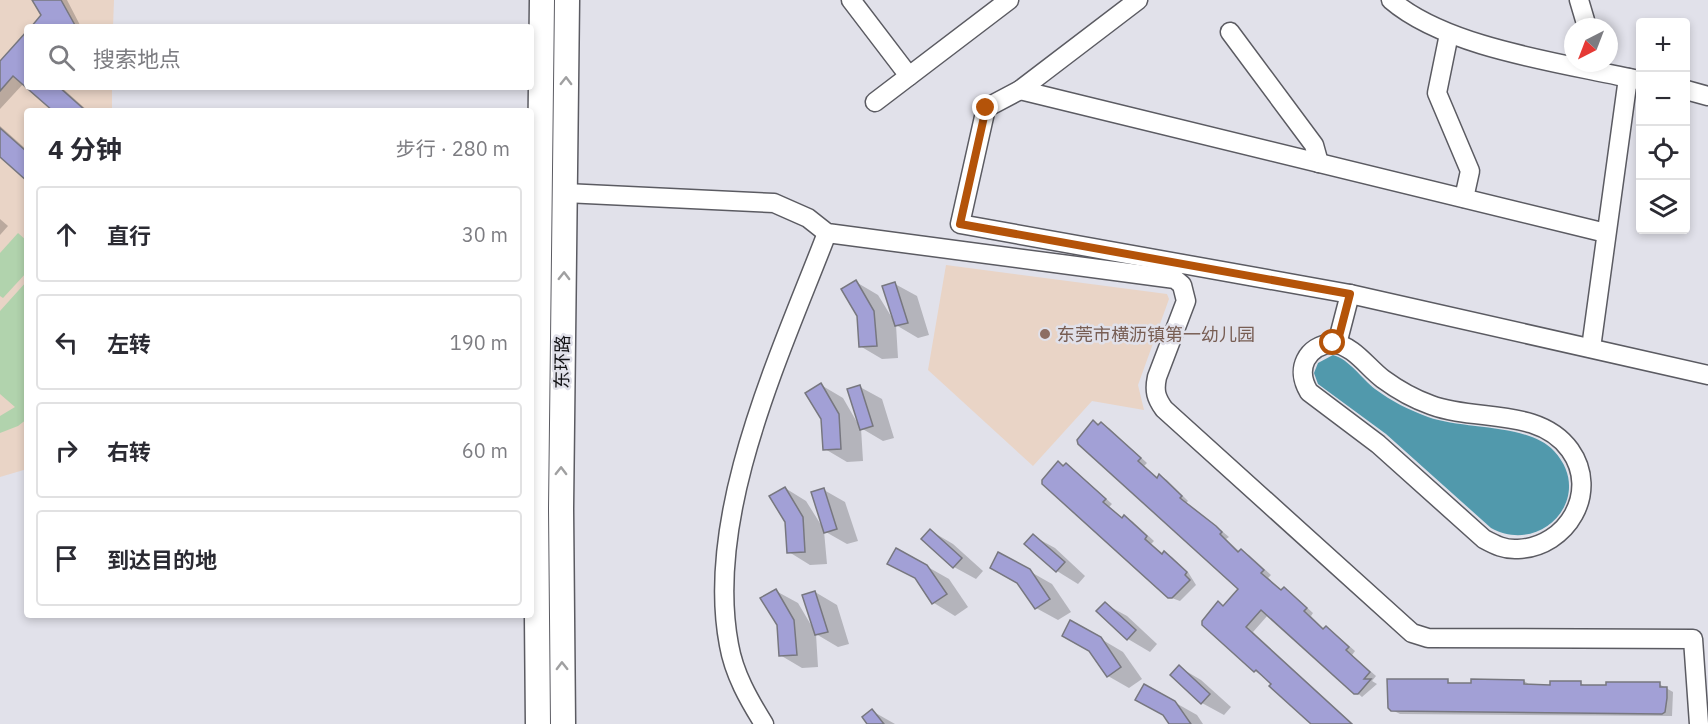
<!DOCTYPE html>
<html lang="zh">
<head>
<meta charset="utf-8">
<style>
  :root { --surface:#fff; --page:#f2f2f3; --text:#2b2b33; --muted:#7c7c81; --line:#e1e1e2 }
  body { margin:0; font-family:"IBM Plex Sans","Noto Sans SC",sans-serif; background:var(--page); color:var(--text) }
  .controls { position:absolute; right:18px; top:18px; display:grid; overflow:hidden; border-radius:6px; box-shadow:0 3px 9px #0003 }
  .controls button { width:54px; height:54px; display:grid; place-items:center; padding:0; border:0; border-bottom:2px solid var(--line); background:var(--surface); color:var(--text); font:30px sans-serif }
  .compass { position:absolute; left:1564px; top:18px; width:54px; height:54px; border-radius:50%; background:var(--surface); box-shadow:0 3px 9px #0003; rotate:222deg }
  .stop { position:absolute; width:18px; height:18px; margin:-14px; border:4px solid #b45309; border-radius:50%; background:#fff }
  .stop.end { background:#b45309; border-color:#fff; box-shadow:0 2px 6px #0008 }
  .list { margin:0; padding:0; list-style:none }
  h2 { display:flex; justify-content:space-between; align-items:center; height:78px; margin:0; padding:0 24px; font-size:26px }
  h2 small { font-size:20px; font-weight:400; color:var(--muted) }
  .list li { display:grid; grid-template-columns:39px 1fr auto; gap:18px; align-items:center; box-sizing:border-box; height:96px; margin:0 12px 12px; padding:0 12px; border:2px solid var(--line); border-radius:6px }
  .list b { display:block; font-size:22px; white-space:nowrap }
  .list em { font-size:20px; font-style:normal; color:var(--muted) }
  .icon { flex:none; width:33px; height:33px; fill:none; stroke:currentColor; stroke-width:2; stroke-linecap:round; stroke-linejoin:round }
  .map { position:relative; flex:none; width:1708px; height:724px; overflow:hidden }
  .search { position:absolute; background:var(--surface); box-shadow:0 3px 9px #0003; left:24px; top:24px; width:510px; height:66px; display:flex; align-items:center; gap:15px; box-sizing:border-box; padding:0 21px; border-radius:6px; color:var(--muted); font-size:22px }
  .panel { position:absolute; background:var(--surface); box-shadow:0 3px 9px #0003; left:24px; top:108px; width:510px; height:510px; border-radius:6px }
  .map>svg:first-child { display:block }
  .education { fill:#e9d4c6 }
  .green { fill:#b1d3ad }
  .water { fill:#5199ac }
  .shadow { fill:#0003 }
  .building { fill:#a2a0d6; stroke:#77777f; stroke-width:1.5 }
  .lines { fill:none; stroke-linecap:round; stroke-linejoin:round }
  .minor-casing { stroke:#5b5b62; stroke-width:21 }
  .major-casing { stroke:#5b5b62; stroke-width:27 }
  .minor { stroke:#fff; stroke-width:18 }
  .major { stroke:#fff; stroke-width:24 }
  .oneway { stroke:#a0a0a1 }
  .route { stroke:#b45309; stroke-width:8 }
  .education-dot { fill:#8d6e63; stroke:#e1e1ea; stroke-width:2 }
  .labels { text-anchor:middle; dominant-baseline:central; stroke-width:5; stroke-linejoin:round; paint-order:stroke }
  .education-label { font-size:18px; fill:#785e54; stroke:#e1e1ea; text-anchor:start }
  .street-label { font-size:18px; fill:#121215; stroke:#e1e1ea }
</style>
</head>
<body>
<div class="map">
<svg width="1708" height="724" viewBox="0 0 1708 724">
  <rect width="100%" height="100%" fill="#e1e1ea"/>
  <g class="education">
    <path d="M0,0H114L113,27H27V87H112V111H27V469L0,477Z"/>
    <path d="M946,265L1167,294L1169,299L1138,385L1144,410L1092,401L1033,466L928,370Z"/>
  </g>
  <g class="green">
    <path d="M18,233L27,241V272L3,298L0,296V253Z"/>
    <path d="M27,281V419L18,426L0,433V416L15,407L0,394V311Z"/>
  </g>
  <path class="water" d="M1333,355C1349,359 1362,379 1375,389C1391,401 1409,410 1428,417C1464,430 1528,423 1554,451C1596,496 1542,556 1491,528L1386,434L1318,384L1314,373L1318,363Z"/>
  <g class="shadow">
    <path d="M33,0H67L81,27H33L43,15Z"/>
    <path d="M27,33V86L24,83L0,109V63Z"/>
    <path d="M28,87H61L88,111H55Z"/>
    <path d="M0,126L27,150V179L0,155Z"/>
    <path d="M0,219L8,226L0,235Z"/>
    <path d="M856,282L878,295L894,321L895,284L917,296L929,335L918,338L896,325L898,358L882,359L860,346Z"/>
    <path d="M821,385L843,398L858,424L860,387L882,399L894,438L883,441L861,428L863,461L847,462L825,449Z"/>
    <path d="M1094,422L1109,428L1147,463L1144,466L1158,478L1160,476L1167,480L1188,501L1186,503L1223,532L1229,537L1226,539L1240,552L1249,555L1271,575L1268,578L1282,591L1291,593L1313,613L1311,616L1324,629L1333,632L1355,651L1352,655L1376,676L1372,681L1377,684L1362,697L1268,615L1253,632L1353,724H1313L1273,684L1255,671L1218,603L1225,607L1240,589Z"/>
    <path d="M1059,463L1073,469L1112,504L1109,507L1123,519L1125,517L1132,521L1154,541L1151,544L1163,555L1165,553L1172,557L1188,572L1196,585L1180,601L1169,597Z"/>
    <path d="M785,488L806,501L823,528L824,490L845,502L858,541L847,544L824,531L827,564L810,565L789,552Z"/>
    <path d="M931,531L953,544L983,571L976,579L954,567Z"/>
    <path d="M1033,536L1055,548L1085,576L1078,584L1057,571Z"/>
    <path d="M926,566L949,579L968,607L955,616L934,603L917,579Z"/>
    <path d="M1029,571L1052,584L1071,612L1058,620L1036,608Z"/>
    <path d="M776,591L798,603L814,630L815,592L837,605L849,644L838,647L816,634L818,667L802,668L780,655Z"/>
    <path d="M1105,604L1127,616L1157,644L1150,652L1128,639L1099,611Z"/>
    <path d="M1101,639L1123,652L1142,679L1129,688L1108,676L1091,651Z"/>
    <path d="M1179,667L1201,680L1231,707L1224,715L1202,703Z"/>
    <path d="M1447,681L1454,685L1524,681L1532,686H1551L1580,683L1588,687L1659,684L1673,692L1672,716L1400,714L1392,710Z"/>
    <path d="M1174,702L1197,715L1203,724H1171Z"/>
    <path d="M872,711L895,724H869Z"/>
  </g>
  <g class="building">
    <path d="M32,0H61L76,27H31L41,15Z"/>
    <path d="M27,31V87H59L86,111H53L13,76L0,91V61Z"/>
    <path d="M0,128L27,152V181L0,157Z"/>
    <path d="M856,280L874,311L877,346L859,347L857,316L841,289Z"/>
    <path d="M895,282L908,323L895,326L882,286Z"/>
    <path d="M821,383L839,414L841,449L823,450L821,419L805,393Z"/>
    <path d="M860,385L873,426L860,430L847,389Z"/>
    <path d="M1093,420L1098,425L1101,422L1141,458L1138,461L1157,478L1159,474L1182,496L1180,498L1216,526L1222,532L1220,534L1238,552L1241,549L1264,570L1261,573L1281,590L1284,587L1307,608L1304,611L1323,629L1326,626L1349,647L1346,650L1370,672L1364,679H1371L1358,694H1354L1261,610L1246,627L1352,724H1311L1269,686L1271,684L1256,670L1254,672L1202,625V621L1218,601L1223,606L1238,589L1078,444L1077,440Z"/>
    <path d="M1058,461L1063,466L1066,463L1106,499L1103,502L1122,518L1124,515L1147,536L1145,539L1162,554L1164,551L1187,572L1185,575L1190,580L1172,598H1168L1042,484V480Z"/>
    <path d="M785,487L803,517L805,552L787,553L785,522L769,496Z"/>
    <path d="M824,488L837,529L824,533L811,492Z"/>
    <path d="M930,529L962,558L953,568L921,539Z"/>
    <path d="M1033,534L1065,562L1056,572L1024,544Z"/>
    <path d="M896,548L927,565L947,594L932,604L915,578L887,564Z"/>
    <path d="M998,552L1030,569L1050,599L1035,609L1017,583L990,568Z"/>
    <path d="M776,589L794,620L797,655L779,656L777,625L760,598Z"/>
    <path d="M815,591L828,632L815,635L802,595Z"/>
    <path d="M1105,602L1136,630L1127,640L1096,611Z"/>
    <path d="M1070,620L1101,637L1121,667L1107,677L1089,651L1062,636Z"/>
    <path d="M1179,665L1210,694L1201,704L1170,675Z"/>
    <path d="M1387,679H1448V683H1471V679L1524,680V684L1550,685V681H1581V685H1606V682H1660V687H1667V698L1665,712L1662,714L1391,711L1388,708Z"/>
    <path d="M1144,684L1175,701L1191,724H1169L1163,715L1135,700Z"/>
    <path d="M872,709L884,724H867L862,717Z"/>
  </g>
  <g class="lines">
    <g class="minor-casing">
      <g id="minor">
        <path d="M851,0L909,76"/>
        <path d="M1138,0L1020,90L986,108L960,224L1350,294L1708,375"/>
        <path d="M1391,0C1448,49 1565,63 1638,80"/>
        <path d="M1579,0L1587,27"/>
        <path d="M1230,32L1314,145L1319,163"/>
        <path d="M1449,34L1437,93L1470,171L1464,198"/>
        <path d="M1020,90L1606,233"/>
        <path d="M1686,90L1708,96"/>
        <path d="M875,102L1009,0"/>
        <path d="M565,193L774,203L808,218L827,233L1175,279L1182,285L1186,301L1157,377C1154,391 1156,398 1164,409L1412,633L1428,638L1693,639L1699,724"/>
        <path d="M1333,343C1354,346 1367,367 1383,379C1398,390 1414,399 1431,405C1476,422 1539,407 1570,450C1600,492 1567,547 1518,549C1505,550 1495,545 1484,539L1378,444L1309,392C1295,369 1306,346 1333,343Z"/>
        <path d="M1337,344L1350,294"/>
        <path d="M1591,348L1628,78"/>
        <path d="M764,724C749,700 734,674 729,645C704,514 781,353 827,233"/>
      </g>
    </g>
    <g class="major-casing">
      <g id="major">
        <path d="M538,724L536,509L542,0"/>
        <path d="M563,724L561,509L567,0"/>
      </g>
    </g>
    <use href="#minor" class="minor"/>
    <use href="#major" class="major"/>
  </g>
  <defs><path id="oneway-chevron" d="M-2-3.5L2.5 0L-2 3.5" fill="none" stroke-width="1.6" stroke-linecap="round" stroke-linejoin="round" transform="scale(1.5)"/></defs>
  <g class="oneway">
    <use href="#oneway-chevron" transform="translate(566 81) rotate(-89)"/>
    <use href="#oneway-chevron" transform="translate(564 276) rotate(-89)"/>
    <use href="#oneway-chevron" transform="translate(561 471) rotate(-89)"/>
    <use href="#oneway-chevron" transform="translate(562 666) rotate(-91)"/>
  </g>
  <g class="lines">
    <path class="route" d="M986,108L960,224L1350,294L1337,344L1333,343"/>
  </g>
  <circle class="education-dot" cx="1045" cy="334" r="6"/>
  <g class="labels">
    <g class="education-label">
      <text x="1057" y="334">东莞市横沥镇第一幼儿园</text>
    </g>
    <g class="street-label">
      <text transform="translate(562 362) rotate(-89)">东环路</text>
    </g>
  </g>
</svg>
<div class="controls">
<button>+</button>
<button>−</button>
<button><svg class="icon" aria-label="locate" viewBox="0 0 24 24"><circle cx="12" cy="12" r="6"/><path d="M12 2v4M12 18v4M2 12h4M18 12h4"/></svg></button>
<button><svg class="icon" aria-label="layers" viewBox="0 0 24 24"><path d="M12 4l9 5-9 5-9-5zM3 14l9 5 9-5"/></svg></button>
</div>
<svg class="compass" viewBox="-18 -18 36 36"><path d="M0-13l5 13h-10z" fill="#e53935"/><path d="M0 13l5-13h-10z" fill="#7c7c81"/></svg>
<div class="stop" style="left:1333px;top:343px"></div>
<div class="stop end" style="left:986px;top:108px"></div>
<div class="search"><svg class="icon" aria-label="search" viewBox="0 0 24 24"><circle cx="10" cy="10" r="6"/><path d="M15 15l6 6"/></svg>搜索地点</div>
<section class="panel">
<h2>4 分钟<small>步行 · 280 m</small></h2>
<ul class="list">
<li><svg class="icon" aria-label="ahead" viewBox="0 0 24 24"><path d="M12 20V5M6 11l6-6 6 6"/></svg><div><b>直行</b></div><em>30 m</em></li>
<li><svg class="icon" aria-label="left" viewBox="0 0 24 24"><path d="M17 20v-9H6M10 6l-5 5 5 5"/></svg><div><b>左转</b></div><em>190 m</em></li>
<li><svg class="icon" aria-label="right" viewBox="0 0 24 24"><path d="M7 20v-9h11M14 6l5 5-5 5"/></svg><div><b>右转</b></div><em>60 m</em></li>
<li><svg class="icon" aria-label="arrive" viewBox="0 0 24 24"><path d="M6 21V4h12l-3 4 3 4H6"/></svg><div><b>到达目的地</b></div></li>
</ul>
</section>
</div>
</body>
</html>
